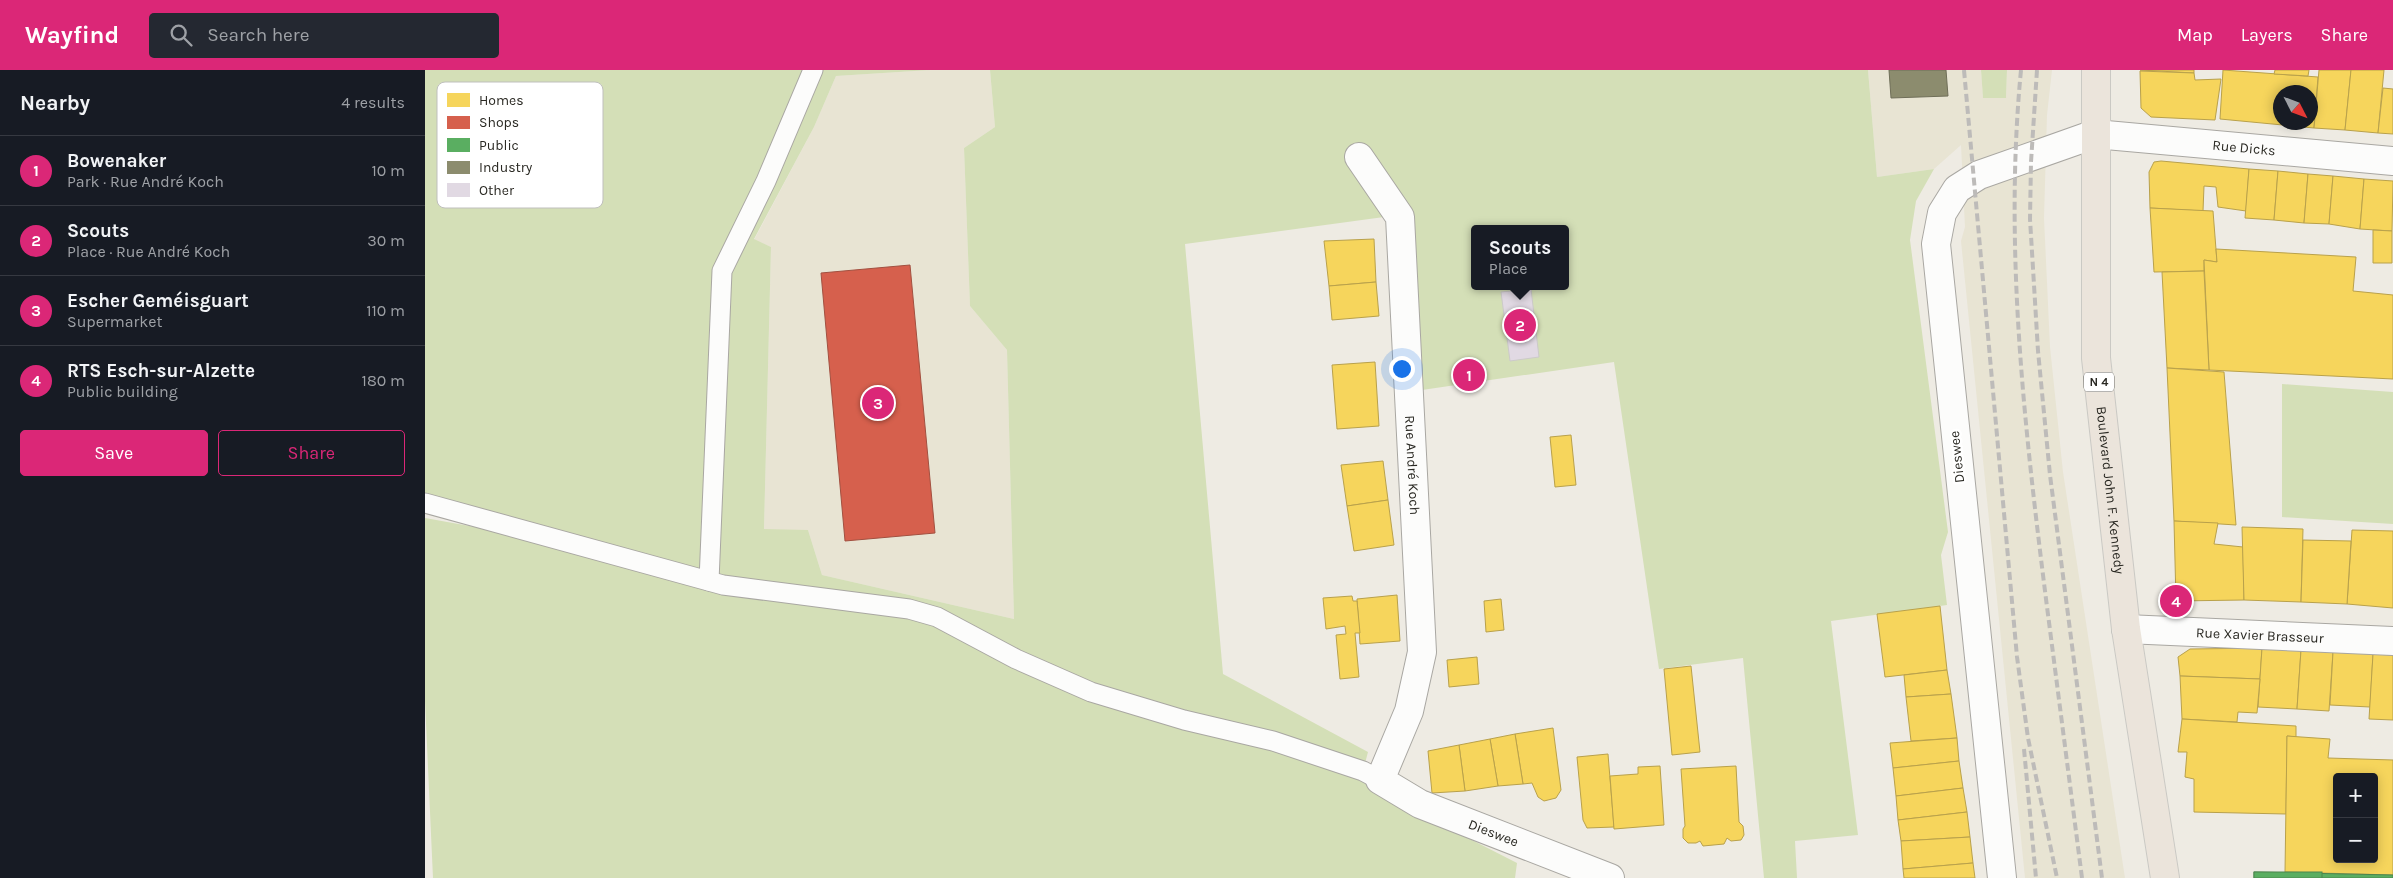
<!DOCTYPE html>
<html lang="en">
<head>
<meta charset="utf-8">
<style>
  :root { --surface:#171b24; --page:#242831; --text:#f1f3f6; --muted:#9ea1a6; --line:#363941; --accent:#db2777 }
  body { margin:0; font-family:Karla,sans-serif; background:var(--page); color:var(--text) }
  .controls { position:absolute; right:15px; bottom:15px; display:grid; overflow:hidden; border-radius:5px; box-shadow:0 2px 12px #0003 }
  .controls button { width:45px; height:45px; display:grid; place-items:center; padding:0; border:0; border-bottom:1px solid var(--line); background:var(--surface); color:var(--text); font:25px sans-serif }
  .compass { position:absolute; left:1848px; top:15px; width:45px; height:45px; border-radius:50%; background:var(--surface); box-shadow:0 2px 12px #0003; rotate:132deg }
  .you { position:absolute; left:976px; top:298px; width:18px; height:18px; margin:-12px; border:4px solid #fff; border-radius:50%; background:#1a73e8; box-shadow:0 0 0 8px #1a73e833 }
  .badge { display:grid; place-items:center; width:32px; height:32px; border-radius:50%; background:var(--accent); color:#fff; font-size:16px; font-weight:700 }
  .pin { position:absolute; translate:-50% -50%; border:2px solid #fff; box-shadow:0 1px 5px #0006 }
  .popup { position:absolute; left:1046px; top:155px; width:98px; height:65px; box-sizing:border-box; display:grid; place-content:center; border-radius:5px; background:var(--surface); filter:drop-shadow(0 1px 4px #0005); font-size:16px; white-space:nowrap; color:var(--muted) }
  .popup b { font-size:19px; color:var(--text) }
  .popup::after { content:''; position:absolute; left:50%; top:100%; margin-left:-10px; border:10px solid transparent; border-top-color:var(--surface) }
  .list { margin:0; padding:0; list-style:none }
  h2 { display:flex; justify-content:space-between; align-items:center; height:65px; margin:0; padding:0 20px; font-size:21px }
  h2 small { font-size:16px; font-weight:400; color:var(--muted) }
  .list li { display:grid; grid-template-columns:32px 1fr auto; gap:15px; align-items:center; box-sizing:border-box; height:70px; padding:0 20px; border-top:1px solid var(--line) }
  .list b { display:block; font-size:19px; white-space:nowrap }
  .list p { margin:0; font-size:16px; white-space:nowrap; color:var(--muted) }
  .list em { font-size:16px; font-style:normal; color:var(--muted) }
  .actions { display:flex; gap:10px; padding:15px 20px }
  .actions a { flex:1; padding:11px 0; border:1px solid var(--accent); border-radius:5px; text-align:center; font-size:18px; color:var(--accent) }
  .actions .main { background:var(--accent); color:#fff }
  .icon { flex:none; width:28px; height:28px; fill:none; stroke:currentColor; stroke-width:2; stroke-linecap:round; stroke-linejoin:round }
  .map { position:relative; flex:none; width:1968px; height:808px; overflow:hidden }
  header { display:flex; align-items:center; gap:30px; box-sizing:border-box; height:70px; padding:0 25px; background:var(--accent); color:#fff }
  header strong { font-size:24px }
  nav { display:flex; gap:28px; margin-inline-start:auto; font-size:18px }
  .search { width:350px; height:45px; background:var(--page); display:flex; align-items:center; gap:12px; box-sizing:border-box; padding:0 18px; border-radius:5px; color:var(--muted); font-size:19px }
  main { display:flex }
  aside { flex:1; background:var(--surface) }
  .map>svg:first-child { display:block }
  .built { fill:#e8e4d3 }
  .green { fill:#d4dfb7; fill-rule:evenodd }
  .homes { fill:#f6d55c; stroke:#b9a14b; fill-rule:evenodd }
  .shops { fill:#d6604d; stroke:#a25040 }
  .public { fill:#5aae61; stroke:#4c864e }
  .industry { fill:#8c8c6e; stroke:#6f6e58 }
  .building { fill:#e1d9e3; stroke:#cccac9 }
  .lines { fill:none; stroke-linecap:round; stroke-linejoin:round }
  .service-casing { stroke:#a9a7a2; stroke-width:21 }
  .minor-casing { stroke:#a9a7a2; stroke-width:30 }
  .primary-casing { stroke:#cac9c4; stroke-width:30 }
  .service { stroke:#fcfcfb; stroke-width:19 }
  .minor { stroke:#fcfcfb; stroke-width:28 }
  .primary { stroke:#ebe4db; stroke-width:28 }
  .rail { stroke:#bdbbb9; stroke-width:4; stroke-dasharray:8 4; stroke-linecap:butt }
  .labels { text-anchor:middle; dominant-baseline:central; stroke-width:5; stroke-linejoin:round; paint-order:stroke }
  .shield { fill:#fff; stroke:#6a6965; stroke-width:1 }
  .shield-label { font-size:12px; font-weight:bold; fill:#2a2923 }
  .street-label { font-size:14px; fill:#2a2923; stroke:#fff }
  .key { fill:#fff; stroke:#bfbfbd; stroke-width:1 }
  .key-label { font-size:14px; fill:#2a2923 }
</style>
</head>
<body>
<header>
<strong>Wayfind</strong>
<div class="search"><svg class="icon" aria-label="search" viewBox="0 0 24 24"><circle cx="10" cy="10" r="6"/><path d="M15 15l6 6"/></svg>Search here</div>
<nav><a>Map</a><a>Layers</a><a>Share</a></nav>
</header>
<main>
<aside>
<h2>Nearby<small>4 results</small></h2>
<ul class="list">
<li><span class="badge">1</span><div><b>Bowenaker</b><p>Park · Rue André Koch</p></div><em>10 m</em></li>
<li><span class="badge">2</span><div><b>Scouts</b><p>Place · Rue André Koch</p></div><em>30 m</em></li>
<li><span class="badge">3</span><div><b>Escher Geméisguart</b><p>Supermarket</p></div><em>110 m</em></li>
<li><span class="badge">4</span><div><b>RTS Esch-sur-Alzette</b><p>Public building</p></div><em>180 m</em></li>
</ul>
<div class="actions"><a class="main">Save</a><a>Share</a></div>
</aside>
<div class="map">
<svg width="1968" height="808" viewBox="0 0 1968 808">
  <rect width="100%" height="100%" fill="#eeebe3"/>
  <g class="built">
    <path d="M504,0H565L570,57L539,78L545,236L582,280L589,549L397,505L383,460H339L346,177L329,170L389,57L411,6Z"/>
    <path d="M1443,0H1556L1558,28H1581L1582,0H1627L1622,45L1619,148L1625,277L1638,402L1700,808H1600L1536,171L1540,157L1536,75L1509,99L1452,107Z"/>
  </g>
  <g class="green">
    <path d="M0,0H505L411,6L389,57L329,169L346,177L339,459L383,460L397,505L589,549L582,280L545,236L539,78L570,57L565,0H1443L1452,107L1509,99L1491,131L1485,170L1523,462L1516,485L1522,535L1406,551L1433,765L1370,771L1372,808H1339L1318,588L1234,599L1189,292L997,320L981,144L760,174L798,604L943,682L938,701L990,741L1092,793L1090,808H8L0,631V448L162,477L0,424ZM1050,159H1140V216H1050Z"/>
    <path d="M1556,0H1582L1581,28H1558Z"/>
    <path d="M1857,314L1968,322V454L1857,447Z"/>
  </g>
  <g class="homes">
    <path d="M1769,0V3L1715,0Z"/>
    <path d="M1798,0L1893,7L1889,58L1795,49ZM1856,22H1886V52H1856Z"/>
    <path d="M1850,0H1884L1883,6L1849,4Z"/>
    <path d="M1894,0H1926L1920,60L1889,58Z"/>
    <path d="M1926,0H1959L1953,63L1920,60Z"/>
    <path d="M1715,1L1769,3L1770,10L1796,9L1790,50L1726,47L1716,38Z"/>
    <path d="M1958,18L1968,19V64L1953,63Z"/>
    <path d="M1736,91L1824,99L1821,141L1793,137L1791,117L1779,116L1778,141L1725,138L1724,102L1729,92Z"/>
    <path d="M1824,99L1853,101L1849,150L1820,148Z"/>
    <path d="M1853,101L1883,104L1879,153L1849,150Z"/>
    <path d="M1883,104L1908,106L1904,154L1879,153Z"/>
    <path d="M1908,106L1939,109L1935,159L1904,154Z"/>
    <path d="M1939,109L1968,111L1967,161L1935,159Z"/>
    <path d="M1725,138L1788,141L1792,192L1779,190V201L1729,202Z"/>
    <path d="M1948,160L1967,161V193H1948Z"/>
    <path d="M949,169L951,212L904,216L899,171Z"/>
    <path d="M1791,179L1931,187L1928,221L1968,225V309L1784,300L1779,190L1792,192Z"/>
    <path d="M1779,201L1784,300L1742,298L1737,202Z"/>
    <path d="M951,212L954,246L907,250L904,216Z"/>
    <path d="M950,292L954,356L912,359L907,295Z"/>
    <path d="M1742,298L1799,302L1811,455L1749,451Z"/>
    <path d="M1146,365L1151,415L1130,417L1125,367Z"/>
    <path d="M958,391L963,430L922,436L916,395Z"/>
    <path d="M963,430L969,475L929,481L922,436Z"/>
    <path d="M1749,451L1793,453L1789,474L1818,477L1819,530L1751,531Z"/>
    <path d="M1817,457L1878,459L1876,532L1819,530Z"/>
    <path d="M1927,460L1968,461V538L1922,534Z"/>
    <path d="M1878,470L1926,471L1922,534L1876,532Z"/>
    <path d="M972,525L975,571L935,574L932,529Z"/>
    <path d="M927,526L928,531H932L935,563H930L934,607L915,609L911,565L921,564L920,556L901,559L898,528Z"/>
    <path d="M1076,529L1079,560L1061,562L1059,531Z"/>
    <path d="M1515,536L1522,600L1460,607L1452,544Z"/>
    <path d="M1837,578L1835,609L1755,606L1753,587L1765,579Z"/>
    <path d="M1837,578L1876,580L1872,639L1833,637Z"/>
    <path d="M1876,580L1908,582L1904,641L1872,639Z"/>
    <path d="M1908,582L1948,584L1945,637L1905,635Z"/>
    <path d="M1948,584L1968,585V650L1944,649Z"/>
    <path d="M1052,587L1054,614L1024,617L1022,590Z"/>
    <path d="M1266,596L1275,682L1247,685L1239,599Z"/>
    <path d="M1522,600L1526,624L1481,627L1479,605Z"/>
    <path d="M1755,606L1835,609L1832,643L1813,642L1812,652L1757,649Z"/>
    <path d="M1526,624L1532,668L1486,671L1481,627Z"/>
    <path d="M1757,649L1871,656V667L1862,666L1861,744L1769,742V709L1760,707L1762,682H1753Z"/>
    <path d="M1128,658L1136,720L1131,728L1119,731L1113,727L1107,713L1098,714L1090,664Z"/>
    <path d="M1090,664L1098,714L1073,716L1065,669Z"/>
    <path d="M1862,666L1905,669L1903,688L1968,690V805L1860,802ZM1912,707H1949V789H1912Z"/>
    <path d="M1532,668L1534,691L1468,698L1465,673Z"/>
    <path d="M1065,669L1073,716L1040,721L1034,675Z"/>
    <path d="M1034,675L1040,721L1007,723L1003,681Z"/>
    <path d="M1183,684L1189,757L1162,758L1158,750L1152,687Z"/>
    <path d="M1534,691L1538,718L1471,726L1468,698Z"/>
    <path d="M1235,696L1239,755L1189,759L1185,706L1213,704V697Z"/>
    <path d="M1311,696L1314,752L1318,756L1319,765L1316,770L1306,771L1302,768L1299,774L1278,776L1275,771L1271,773H1263L1258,768V759L1260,756L1256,699Z"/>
    <path d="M1538,718L1542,742L1473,750L1471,726Z"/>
    <path d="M1542,742L1545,767L1476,771L1473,750Z"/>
    <path d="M1545,767L1548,793L1478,799L1476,771Z"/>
    <path d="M1548,793L1550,808H1479L1478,799Z"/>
  </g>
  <path class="shops" d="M485,195L510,463L420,471L396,203Z"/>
  <g class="public">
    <path d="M1829,802L1968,805V808H1829Z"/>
    <rect x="1829" y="802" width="68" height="6"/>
  </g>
  <path class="industry" d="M1464,0H1521L1523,26L1466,28Z"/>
  <path class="building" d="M1106,219L1114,287L1085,291L1076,222Z"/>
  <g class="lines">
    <g class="service-casing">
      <g id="service">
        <path d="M0,433L298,515L484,539L512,547L591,589L666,622L759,650L848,671L938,701L955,710"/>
        <path d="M284,511L297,201L341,111L388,0"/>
      </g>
    </g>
    <g class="minor-casing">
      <g id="minor">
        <path id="s1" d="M934,87L975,147L997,582L984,641L955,710L995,734L1185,808"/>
        <path id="s2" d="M1701,559L1968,571"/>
        <path id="s3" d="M1577,808L1511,174L1517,143L1532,119L1554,105L1670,64L1968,91"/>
      </g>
    </g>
    <g class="primary-casing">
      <g id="primary">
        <path id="s4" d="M1671,0V288L1701,559L1740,808"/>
      </g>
    </g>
    <use href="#service" class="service"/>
    <use href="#minor" class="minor"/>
    <use href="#primary" class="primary"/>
    <g class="rail">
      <path d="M1539,0L1592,587L1603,668L1632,808"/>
      <path d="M1596,0C1579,176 1599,354 1621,529C1633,622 1645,715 1657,808"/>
      <path d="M1612,0L1606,92L1605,149L1613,281L1625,405L1677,808"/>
      <path d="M1599,679L1611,808"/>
    </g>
  </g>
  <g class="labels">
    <rect class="shield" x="1659" y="302.5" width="30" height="19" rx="4"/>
    <g class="shield-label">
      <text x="1674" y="312">N 4</text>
    </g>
    <g class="street-label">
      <text stroke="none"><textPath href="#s3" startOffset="996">Rue Dicks</textPath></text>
      <text transform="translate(1532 387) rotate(-96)">Dieswee</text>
      <text stroke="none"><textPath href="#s1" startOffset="321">Rue André Koch</textPath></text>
      <text stroke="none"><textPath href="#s4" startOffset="421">Boulevard John F. Kennedy</textPath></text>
      <text stroke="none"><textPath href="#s2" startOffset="134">Rue Xavier Brasseur</textPath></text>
      <text stroke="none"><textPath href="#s1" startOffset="769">Dieswee</textPath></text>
    </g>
  </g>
  <rect x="12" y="12" width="166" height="126" rx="8" class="key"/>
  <rect x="22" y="23" width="23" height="14" fill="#f6d55c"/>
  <rect x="22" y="46" width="23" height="13" fill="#d6604d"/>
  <rect x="22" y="68" width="23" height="14" fill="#5aae61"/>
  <rect x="22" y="91" width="23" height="13" fill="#8c8c6e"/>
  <rect x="22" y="113" width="23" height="14" fill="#e1d9e3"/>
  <g class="key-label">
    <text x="54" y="35">Homes</text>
    <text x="54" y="57">Shops</text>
    <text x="54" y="80">Public</text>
    <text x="54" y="102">Industry</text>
    <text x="54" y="125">Other</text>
  </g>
</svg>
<div class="controls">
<button>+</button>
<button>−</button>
</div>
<svg class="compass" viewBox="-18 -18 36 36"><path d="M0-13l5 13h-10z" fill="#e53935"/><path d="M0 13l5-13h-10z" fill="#9ea1a6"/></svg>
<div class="you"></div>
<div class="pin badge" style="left:1044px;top:305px">1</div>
<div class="pin badge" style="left:1095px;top:255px">2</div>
<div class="popup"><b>Scouts</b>Place</div>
<div class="pin badge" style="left:453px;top:333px">3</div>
<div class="pin badge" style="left:1751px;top:531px">4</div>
</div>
</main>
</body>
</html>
